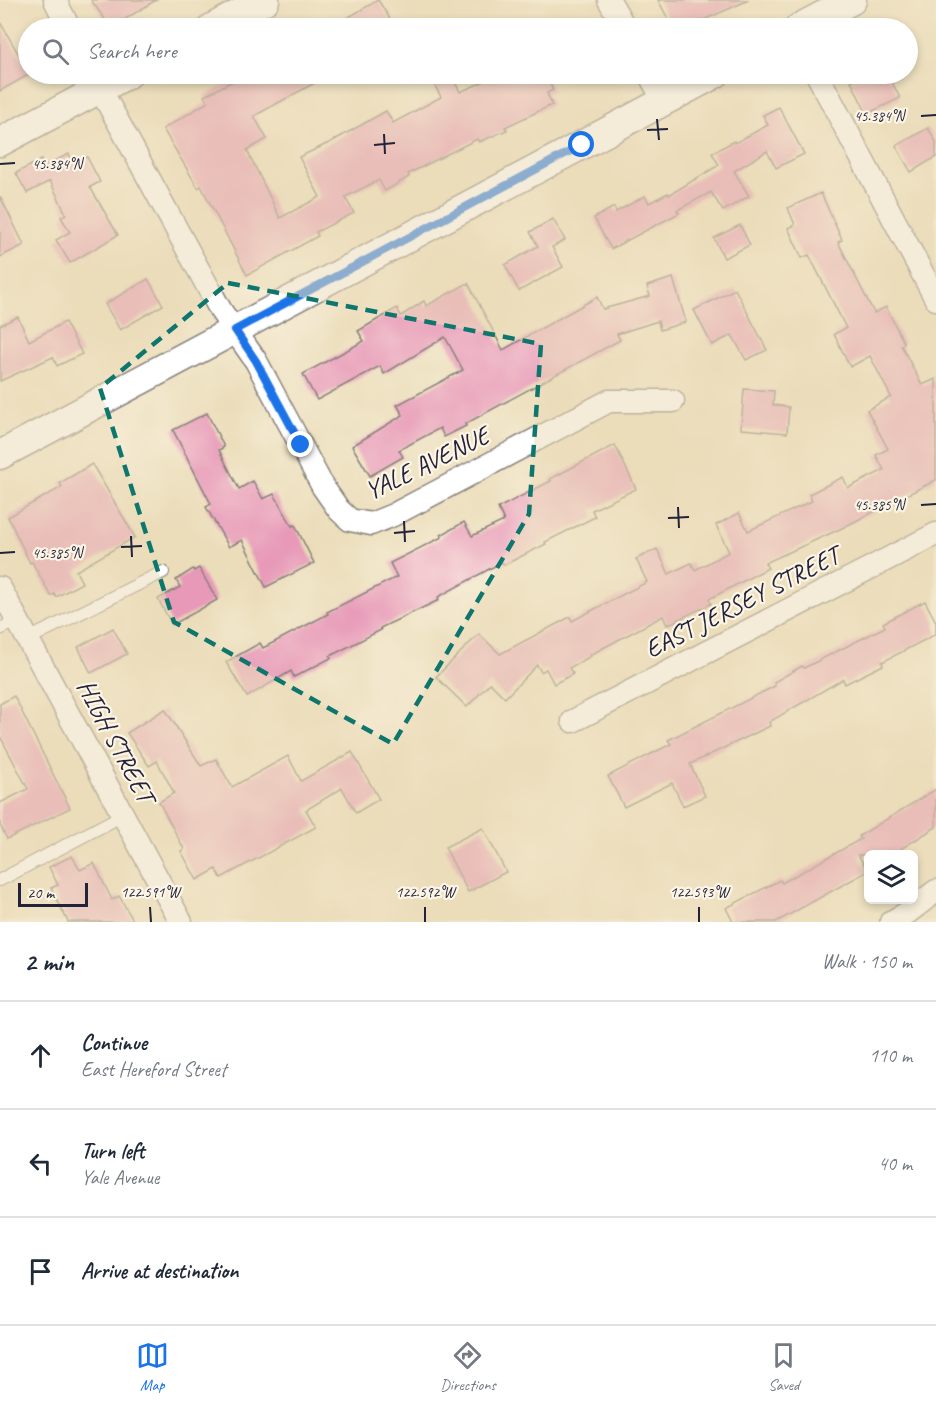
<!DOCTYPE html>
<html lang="en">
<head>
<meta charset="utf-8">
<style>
  :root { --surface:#fff; --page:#f6f6f7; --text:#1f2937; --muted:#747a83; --line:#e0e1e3; --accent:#1a73e8 }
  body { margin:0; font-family:Caveat,sans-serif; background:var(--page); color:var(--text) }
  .controls { position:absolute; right:18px; bottom:18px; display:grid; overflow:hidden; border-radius:9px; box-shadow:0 3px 9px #0003 }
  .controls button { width:54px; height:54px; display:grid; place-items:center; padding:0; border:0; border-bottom:2px solid var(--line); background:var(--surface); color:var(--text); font:30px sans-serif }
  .scale { position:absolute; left:18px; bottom:15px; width:70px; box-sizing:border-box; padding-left:6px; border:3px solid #22223b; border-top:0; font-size:16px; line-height:21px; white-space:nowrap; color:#22223b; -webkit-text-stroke:4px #fcf5e5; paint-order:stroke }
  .stop { position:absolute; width:18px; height:18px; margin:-14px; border:4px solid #1a73e8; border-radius:50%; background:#fff }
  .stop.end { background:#1a73e8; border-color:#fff; box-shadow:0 2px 6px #0008 }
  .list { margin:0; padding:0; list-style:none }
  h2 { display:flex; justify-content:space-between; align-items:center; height:78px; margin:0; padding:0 24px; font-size:26px }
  h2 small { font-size:20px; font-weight:400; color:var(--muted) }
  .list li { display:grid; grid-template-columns:39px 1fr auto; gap:18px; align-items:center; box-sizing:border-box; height:108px; padding:0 24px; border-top:2px solid var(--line) }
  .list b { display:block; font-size:22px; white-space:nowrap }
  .list p { margin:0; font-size:20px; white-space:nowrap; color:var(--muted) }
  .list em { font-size:20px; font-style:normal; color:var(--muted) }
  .icon { flex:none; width:33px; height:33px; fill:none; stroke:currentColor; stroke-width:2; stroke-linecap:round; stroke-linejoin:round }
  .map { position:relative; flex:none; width:936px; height:922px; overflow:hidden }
  .search { position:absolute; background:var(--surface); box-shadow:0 3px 9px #0003; left:18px; right:18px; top:18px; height:66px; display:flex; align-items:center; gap:15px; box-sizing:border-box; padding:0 21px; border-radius:33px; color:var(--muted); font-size:22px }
  .sheet { height:402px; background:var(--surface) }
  nav { display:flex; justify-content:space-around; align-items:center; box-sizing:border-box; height:84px; border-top:2px solid var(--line); background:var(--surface); font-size:16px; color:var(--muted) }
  nav a { display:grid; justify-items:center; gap:3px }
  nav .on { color:var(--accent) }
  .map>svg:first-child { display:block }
  .building { fill:#e799b7 }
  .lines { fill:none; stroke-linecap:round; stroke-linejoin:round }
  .service-casing { stroke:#86807a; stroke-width:14 }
  .minor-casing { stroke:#86807a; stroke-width:25 }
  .tertiary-casing { stroke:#86807a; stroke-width:31 }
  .service { stroke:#fff; stroke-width:12 }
  .minor { stroke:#fff; stroke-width:22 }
  .tertiary { stroke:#fff; stroke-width:28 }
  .route { stroke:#1a73e8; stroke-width:8 }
  .marked { fill:none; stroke:#0f766e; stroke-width:4.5; stroke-dasharray:12 8; stroke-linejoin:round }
  .ticks { fill:none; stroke:#22223b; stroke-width:2 }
  .labels { text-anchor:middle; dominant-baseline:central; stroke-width:4.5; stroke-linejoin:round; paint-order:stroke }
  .street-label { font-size:26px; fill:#22223b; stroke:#fcf5e5 }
  .ticks-label { font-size:15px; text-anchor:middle; fill:#22223b; stroke:#fcf5e5; stroke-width:4.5; stroke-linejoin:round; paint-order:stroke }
</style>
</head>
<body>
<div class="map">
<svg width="936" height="922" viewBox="0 0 936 922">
  <rect width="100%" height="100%" fill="#fcf5e5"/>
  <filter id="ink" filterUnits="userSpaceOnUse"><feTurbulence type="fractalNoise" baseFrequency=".0167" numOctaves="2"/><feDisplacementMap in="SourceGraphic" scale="12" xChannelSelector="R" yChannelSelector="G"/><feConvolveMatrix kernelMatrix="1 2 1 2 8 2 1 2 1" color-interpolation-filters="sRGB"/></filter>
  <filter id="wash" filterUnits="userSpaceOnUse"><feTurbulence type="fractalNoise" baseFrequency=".008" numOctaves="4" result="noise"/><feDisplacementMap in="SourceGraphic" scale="24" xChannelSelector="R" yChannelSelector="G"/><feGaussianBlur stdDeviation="1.35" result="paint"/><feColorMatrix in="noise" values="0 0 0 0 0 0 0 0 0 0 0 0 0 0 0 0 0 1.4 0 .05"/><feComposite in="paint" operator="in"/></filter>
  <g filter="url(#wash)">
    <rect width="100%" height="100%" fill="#ebddba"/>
    <g id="blocks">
      <g class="building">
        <path d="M91,0H156L111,28Z"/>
        <path d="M378,0L396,28H330Z"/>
        <path d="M658,0H749L701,21L705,28H673Z"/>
        <path d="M0,22L30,74L0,91Z"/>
        <path d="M246,74H331L254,116L267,139L247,150L280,218L320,197L299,157L331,142L386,111L393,123L441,97L428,74H451L460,92L501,74H545L553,90L547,93L552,105L505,127L507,130L479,142L477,139L408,174L409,177L385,191L379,180L345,197L354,213L316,232L318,236L247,275L201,186L198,188L163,129L208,102L204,96Z"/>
        <path d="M866,74H888L900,98L867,114L851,81Z"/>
        <path d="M779,107L804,154L776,168L767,151L734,171L749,196L723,211L711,192L677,210L679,213L611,249L594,218L614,207L616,212L645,196L649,203L668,193L669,195L719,165L712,153L734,141L735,143L768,125L763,115Z"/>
        <path d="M928,128L936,142V157L911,172L896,146Z"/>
        <path d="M69,154L74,164L87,157L100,182L90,187L118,235L70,263L56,240L70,232L61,217L66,214L50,181L27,193L16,173L41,160L44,166Z"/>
        <path d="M821,193L842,240L838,242L874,313L886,307L904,343L901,345L922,385L936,379V480L840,529L765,563L768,568L709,599L711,604L667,625L663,616L590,655L591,656L569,668L573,674L554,684L546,669L541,672L537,665L505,698L490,683L467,707L436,677L479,634L500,654L570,617L572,621L647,582L636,559L657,549L669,574L691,563L695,570L729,552L716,525L739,513L748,531L812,501L809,494L843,477L848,488L884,470L876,455L888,449L867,410L891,397L870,356L850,367L834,334L846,328L809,255L802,258L788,228L795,225L788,208Z"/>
        <path d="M0,196L24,245L0,257Z"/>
        <path d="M553,219L565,240L552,247L563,267L519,291L505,265L538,246L530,232Z"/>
        <path d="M740,225L750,245L724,258L714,238Z"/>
        <path d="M673,278L686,322L660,330L658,321L617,334L620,340L465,424L466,426L444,437L440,428L399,450L403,457L370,476L352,446L403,415L397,405L463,370L445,337L384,374L380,366L317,400L303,374L364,341L358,331L397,308L401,316L424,301L426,306L468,283L503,350L597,297L603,309L650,296L647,286Z"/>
        <path d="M148,279L163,305L120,330L105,304Z"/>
        <path d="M735,289L767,350L746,360L732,335L712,345L694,310Z"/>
        <path d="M18,317L29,341L65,322L82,354L57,366L53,357L0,381V325Z"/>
        <path d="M744,389L774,391L773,405L789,407L787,433L741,429Z"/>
        <path d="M207,413L224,447L219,450L239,489L253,481L263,499L274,494L292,526L295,525L314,563L266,587L242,540L229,547L206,507L211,504L173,430Z"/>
        <path d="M615,445L636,489L592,510L595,517L545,542L546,544L504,565L502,562L438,597L439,600L380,628L381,630L330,656L331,658L294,677L291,671L247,697L226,662L260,643L263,648L328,614L327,612L397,577L390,563L442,537L441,535L464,522L472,536L504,521L498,508L551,481L550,479Z"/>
        <path d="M92,464L135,537L76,571L82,583L56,597L54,594L51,596L32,562L30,563L8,517L62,487L60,483Z"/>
        <path d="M199,568L217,600L172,625L158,599L180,587L176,580L193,569L194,571Z"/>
        <path d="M925,601L936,622V634L882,662L883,665L845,684L843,679L769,722L770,726L690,764L705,796L683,806L672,783L624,807L608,776L671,744L668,740L775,686L774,682L802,666L804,668L885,627L883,623Z"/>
        <path d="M113,628L127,654L91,673L78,647Z"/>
        <path d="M14,696L70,808L7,839L0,825V803L28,789L0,736V704Z"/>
        <path d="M165,709L201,766L216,759L232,787L288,756L301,781L352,752L379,799L356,813L342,788L306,810L316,827L221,878L216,869L197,880L181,851L184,849L159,802L174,793L157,761L149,766L127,733Z"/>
        <path d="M936,789V827L891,855H858L868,871L776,922H733L726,908L780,880L782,883L861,839L859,836Z"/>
        <path d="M483,828L506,872L468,892L445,847Z"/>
        <path d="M72,856L80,870L94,863L112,900L119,896L134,922H68L51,888L58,885L49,867Z"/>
      </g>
    </g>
  </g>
  <g filter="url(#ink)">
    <use href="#blocks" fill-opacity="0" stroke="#86807a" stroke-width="1.5"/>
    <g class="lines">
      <g class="service-casing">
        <g id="service">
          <path d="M0,629L18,620"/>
          <path d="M28,639L163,572"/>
          <path d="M0,880L123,815"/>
        </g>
      </g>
      <g class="minor-casing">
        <g id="minor">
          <path d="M55,0L69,28"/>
          <path d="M609,0L625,28"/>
          <path d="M92,74L221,311L256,361L323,487L339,510L350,520L371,524L393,515L609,401H673"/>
          <path d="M649,74L664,101"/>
          <path d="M817,74L936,299"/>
          <path d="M0,588L181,922"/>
          <path d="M573,721L936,534"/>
          <path d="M891,922L907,913L936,891"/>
        </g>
      </g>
      <g class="tertiary-casing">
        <g id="tertiary">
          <path d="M212,28L265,0"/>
          <path d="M799,28L852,0"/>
          <path d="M0,142L128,74"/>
          <path d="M0,455L715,74"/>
        </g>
      </g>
      <use href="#service" class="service"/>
      <use href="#minor" class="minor"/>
      <use href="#tertiary" class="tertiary"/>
    </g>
  </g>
  <g class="lines" filter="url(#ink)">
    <path class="route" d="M301,445L256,361L235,330L582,145"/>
  </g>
  <path d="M0 0H936V922H0ZM228,283L541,344L529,514L393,744L174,622L100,388Z" fill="#ebddba" fill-opacity=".55" fill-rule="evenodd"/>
  <path class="marked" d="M228,283L541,344L529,514L393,744L174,622L100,388Z"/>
  <path class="ticks" d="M921,116L936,115M657,119L659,140M647,130L668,129M384,134L385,154M374,145L395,143M0,164L15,163M921,505L936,504M678,507L679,528M668,518L689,517M404,521L405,542M394,533L415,531M131,536L132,557M121,547L142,546M0,553L15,552M150,907L151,922M425,907V922M699,907V922"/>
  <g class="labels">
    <g class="street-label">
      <text transform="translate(427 463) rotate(-26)">YALE AVENUE</text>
      <text transform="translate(742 602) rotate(-27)">EAST JERSEY STREET</text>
      <text transform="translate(116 741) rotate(62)">HIGH STREET</text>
    </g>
  </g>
  <g class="ticks-label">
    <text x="879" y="121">45.384°N</text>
    <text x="57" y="169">45.384°N</text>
    <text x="879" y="510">45.385°N</text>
    <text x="57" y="558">45.385°N</text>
    <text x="150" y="897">122.591°W</text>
    <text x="425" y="897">122.592°W</text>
    <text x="699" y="897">122.593°W</text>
  </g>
</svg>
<div class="controls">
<button><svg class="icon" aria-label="layers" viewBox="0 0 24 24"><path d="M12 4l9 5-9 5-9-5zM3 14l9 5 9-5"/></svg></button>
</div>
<div class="scale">20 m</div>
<div class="stop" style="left:582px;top:145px"></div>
<div class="stop end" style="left:301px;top:445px"></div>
<div class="search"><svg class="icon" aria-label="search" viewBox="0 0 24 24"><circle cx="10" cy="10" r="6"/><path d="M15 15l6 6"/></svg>Search here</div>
</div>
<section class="sheet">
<h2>2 min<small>Walk · 150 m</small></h2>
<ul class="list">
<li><svg class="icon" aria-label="ahead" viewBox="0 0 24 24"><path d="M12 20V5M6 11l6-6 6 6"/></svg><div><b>Continue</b><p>East Hereford Street</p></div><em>110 m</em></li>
<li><svg class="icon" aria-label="left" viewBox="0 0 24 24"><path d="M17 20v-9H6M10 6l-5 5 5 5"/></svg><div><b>Turn left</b><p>Yale Avenue</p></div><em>40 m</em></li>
<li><svg class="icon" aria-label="arrive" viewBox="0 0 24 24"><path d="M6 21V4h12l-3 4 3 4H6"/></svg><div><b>Arrive at destination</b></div></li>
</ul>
</section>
<nav>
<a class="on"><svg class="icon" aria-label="map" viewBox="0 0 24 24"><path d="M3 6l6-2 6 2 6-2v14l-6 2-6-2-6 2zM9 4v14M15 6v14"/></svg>Map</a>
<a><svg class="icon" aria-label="directions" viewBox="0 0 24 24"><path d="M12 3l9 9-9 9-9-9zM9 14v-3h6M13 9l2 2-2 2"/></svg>Directions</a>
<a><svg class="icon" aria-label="saved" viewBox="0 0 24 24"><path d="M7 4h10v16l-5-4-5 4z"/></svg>Saved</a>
</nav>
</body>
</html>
